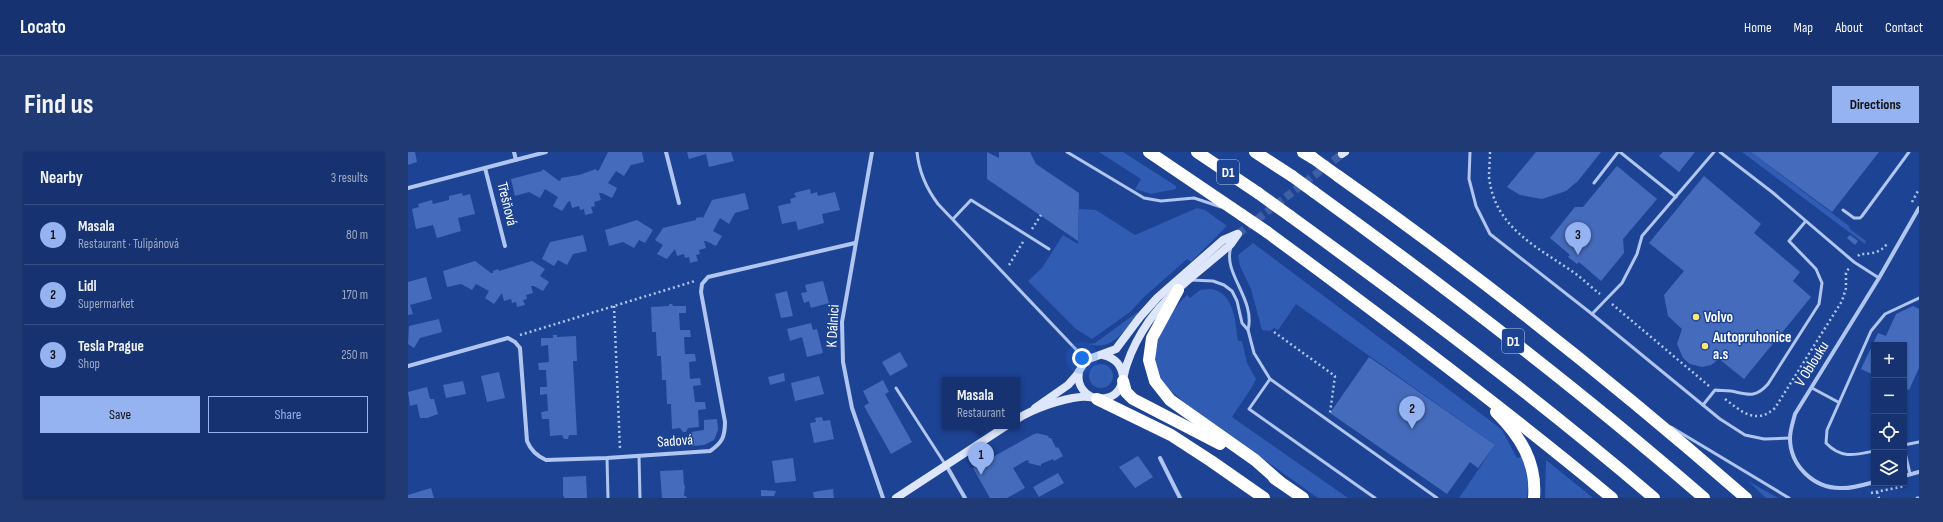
<!DOCTYPE html>
<html lang="en">
<head>
<meta charset="utf-8">
<style>
  :root { --surface:#163270; --page:#1f3a75; --text:#f1f3f6; --muted:#9eaac3; --line:#354d83; --accent:#95b2f1 }
  body { margin:0; font-family:"Sofia Sans Condensed",sans-serif; background:var(--page); color:var(--text) }
  .controls { position:absolute; right:12px; bottom:12px; display:grid; overflow:hidden; border-radius:0px; box-shadow:0 1px 3px #0004 }
  .controls button { width:36px; height:36px; display:grid; place-items:center; padding:0; border:0; border-bottom:1px solid var(--line); background:var(--surface); color:var(--text); font:20px sans-serif }
  .you { position:absolute; left:674px; top:206px; width:14px; height:14px; margin:-10px; border:3px solid #fff; border-radius:50%; background:#1a73e8; box-shadow:0 0 0 6px #1a73e833 }
  .badge { display:grid; place-items:center; width:26px; height:26px; border-radius:50%; background:var(--accent); color:#111; font-size:13px; font-weight:700 }
  .pin { position:absolute; translate:-50% -33px; filter:drop-shadow(0 1px 2px #0008) }
  .pin::after { content:''; position:absolute; top:21px; width:14px; height:12px; background:inherit; clip-path:polygon(0 0,100% 0,50% 100%) }
  .popup { position:absolute; left:534px; top:225px; width:78px; height:52px; box-sizing:border-box; display:grid; place-content:center; border-radius:0px; background:var(--surface); filter:drop-shadow(0 1px 3px #0005); font-size:13px; white-space:nowrap; color:var(--muted) }
  .popup b { font-size:15px; color:var(--text) }
  .popup::after { content:''; position:absolute; left:50%; top:100%; margin-left:-8px; border:8px solid transparent; border-top-color:var(--surface) }
  .list { margin:0; padding:0; list-style:none }
  h2 { display:flex; justify-content:space-between; align-items:center; height:52px; margin:0; padding:0 16px; font-size:17px }
  h2 small { font-size:13px; font-weight:400; color:var(--muted) }
  .list li { display:grid; grid-template-columns:26px 1fr auto; gap:12px; align-items:center; box-sizing:border-box; height:60px; padding:0 16px; border-top:1px solid var(--line) }
  .list b { display:block; font-size:15px; white-space:nowrap }
  .list p { margin:0; font-size:13px; white-space:nowrap; color:var(--muted) }
  .list em { font-size:13px; font-style:normal; color:var(--muted) }
  .actions { display:flex; gap:8px; padding:12px 16px }
  .actions a { flex:1; padding:9px 0; border:1px solid var(--accent); border-radius:0px; text-align:center; font-size:14px; color:var(--accent) }
  .actions .main { background:var(--accent); color:#111 }
  .icon { flex:none; width:22px; height:22px; fill:none; stroke:currentColor; stroke-width:2; stroke-linecap:round; stroke-linejoin:round }
  .map { position:relative; flex:none; width:1511px; height:346px; overflow:hidden; border-radius:0px }
  header { display:flex; align-items:center; gap:24px; box-sizing:border-box; height:56px; padding:0 20px; background:var(--surface); border-bottom:1px solid var(--line) }
  header strong { font-size:19px }
  nav { display:flex; gap:22px; margin-inline-start:auto; font-size:14px }
  .intro { display:flex; align-items:center; justify-content:space-between; box-sizing:border-box; height:96px; padding:0 24px }
  h1 { margin:0; font-size:28px }
  .button { padding:10px 18px; border-radius:0px; background:var(--accent); color:#111; font-size:14px; font-weight:700 }
  main { display:flex; gap:24px; padding:0 24px }
  aside { flex:1; background:var(--surface); border-radius:0px; box-shadow:0 1px 3px #0004 }
  .map>svg:first-child { display:block }
  .green { fill:#315cb3 }
  .building { fill:#456cbc }
  .lines { fill:none; stroke-linecap:round; stroke-linejoin:round }
  .secondary-tunnel { stroke:#3f5fa5; stroke-width:8; stroke-dasharray:8 4; stroke-linecap:butt }
  .path { stroke:#b0c5ef; stroke-width:2.5; stroke-dasharray:2 3; stroke-linecap:butt }
  .lane { stroke:#b0c5ef; stroke-width:3 }
  .street { stroke:#b0c5ef; stroke-width:4 }
  .secondary { stroke:#dde6fb; stroke-width:8 }
  .highway { stroke:#fff; stroke-width:12 }
  .highway-bridge { stroke:#fff; stroke-width:12 }
  .poi-dot { fill:#ffe66e; stroke:#1d4395; stroke-width:1.5 }
  .labels { text-anchor:middle; dominant-baseline:central; stroke-width:3; stroke-linejoin:round; paint-order:stroke }
  .shield { fill:#1d4395; stroke:#bbc7df; stroke-width:1 }
  .shield-label { font-size:14px; font-weight:bold; fill:#fff }
  .street-label { font-size:15px; fill:#fff; stroke:#1d4395 }
  .poi-label { font-size:15px; font-weight:bold; fill:#fff; stroke:#1d4395; text-anchor:start }
</style>
</head>
<body>
<header>
<strong>Locato</strong>
<nav><a>Home</a><a>Map</a><a>About</a><a>Contact</a></nav>
</header>
<div class="intro"><h1>Find us</h1><a class="button">Directions</a></div>
<main>
<aside>
<h2>Nearby<small>3 results</small></h2>
<ul class="list">
<li><span class="badge">1</span><div><b>Masala</b><p>Restaurant · Tulipánová</p></div><em>80 m</em></li>
<li><span class="badge">2</span><div><b>Lidl</b><p>Supermarket</p></div><em>170 m</em></li>
<li><span class="badge">3</span><div><b>Tesla Prague</b><p>Shop</p></div><em>250 m</em></li>
</ul>
<div class="actions"><a class="main">Save</a><a>Share</a></div>
</aside>
<div class="map">
<svg width="1511" height="346" viewBox="0 0 1511 346">
  <rect width="100%" height="100%" fill="#1d4395"/>
  <g class="green">
    <path d="M691,0H715L768,34V37L743,42L727,37L733,27Z"/>
    <path d="M1334,0H1343L1441,74L1442,77L1458,89L1457,92Z"/>
    <path d="M789,56L797,58L819,74L783,110L779,107L736,145L722,160L684,187L668,177L620,129L634,116L655,83L670,92L671,57L688,58L727,83Z"/>
    <path d="M845,91L1088,273L1094,278L1109,306L1114,305L1116,309L1120,333L1119,346H1051L1087,293L888,152L870,178L866,176L862,179L854,178L843,137L832,114L830,103Z"/>
    <path d="M803,137C827,141 827,170 830,189H834L839,211L848,227L844,235L824,265L940,346H910L781,254C772,246 761,239 754,229C737,200 758,163 779,143L782,146L792,138Z"/>
    <path d="M731,159C718,176 706,200 681,192L687,191Z"/>
    <circle cx="693" cy="224" r="12"/>
    <path d="M1138,308L1185,346H1137Z"/>
    <path d="M1340,329L1370,346H1358Z"/>
  </g>
  <g class="building">
    <path d="M0,0H7L9,10L0,13Z"/>
    <path d="M200,0H234L236,10L223,13L216,24L208,19L200,31L209,36L204,46L194,41H191L193,48L186,50L187,54L183,55L185,61L177,63L176,57L172,58L171,54L164,56L162,49L160,50L154,59L145,54L150,45L137,37L132,46L121,40L107,44L103,27L134,19L135,17L151,29L153,28V26L171,23L188,17L189,19L191,18Z"/>
    <path d="M279,0H323L326,9L301,15L298,2L281,7Z"/>
    <path d="M579,0L591,6V0H622L628,12L671,41L670,89L579,27Z"/>
    <path d="M1128,0H1193L1170,29L1158,39L1134,47L1112,43L1099,35Z"/>
    <path d="M1255,0H1287L1271,20L1251,4Z"/>
    <path d="M1343,0H1471L1424,60Z"/>
    <path d="M1209,14L1249,47L1215,87L1216,101L1193,129L1171,110L1169,112L1160,105L1162,103L1142,86L1167,55H1175Z"/>
    <path d="M1296,24L1353,72L1346,81L1392,120L1385,129L1403,145L1336,227L1311,207L1303,213L1294,215L1282,212L1275,206L1269,192L1274,177L1260,164L1256,143L1276,119L1241,91Z"/>
    <path d="M402,37L403,42L409,40L410,44L427,40L432,58L414,62L416,71L390,78L388,69L374,72L370,54L383,51L382,47L388,45L386,41Z"/>
    <path d="M54,41L55,44L62,42L67,62L50,66L53,79L29,86L25,73L8,77L4,57L11,55L10,52L24,48L25,52L41,48V44Z"/>
    <path d="M337,41L341,57L327,61L321,72L312,66L305,79L314,84L308,94L298,89H296L298,96L291,98L292,102L288,103L290,109L282,111L281,105L277,106L276,102L269,104L267,97L259,107L249,102L255,93L247,88L255,76L288,68V66L293,65L295,66L304,48Z"/>
    <path d="M229,68L245,78L237,91L231,88L226,96L215,90L201,94L197,78Z"/>
    <path d="M175,83L179,99L165,102L159,113L150,108L146,114L134,107L142,90Z"/>
    <path d="M1442,83L1450,89L1447,93L1439,86Z"/>
    <path d="M67,109L83,121H85V119L90,117L91,119L124,109L137,117L132,124L141,130L135,139L126,134H123L125,141L118,143L119,147L115,148L117,153L109,155L108,150L104,151L103,147L96,149L94,141L86,152L77,146L81,139L68,132L64,138L53,132L39,135L35,119Z"/>
    <path d="M18,125L24,147L2,153L5,162L0,163V130Z"/>
    <path d="M415,129L421,151L403,156L401,149L396,151L393,141L399,140L397,133Z"/>
    <path d="M379,139L385,164L373,166L367,142Z"/>
    <path d="M261,152H264L265,154H278V161H271L272,178H282L283,185H276L277,202H287L288,209L281,210L282,227L292,226L293,233L285,234L287,250H297L298,257L290,258L291,275L280,276L278,280H275L272,276L264,277L263,252H259L258,228H254L253,204H249L248,180H244L243,155L261,154Z"/>
    <path d="M1505,154L1511,157V216L1501,238L1496,236V193H1466V223L1453,217L1470,181L1478,184L1488,162Z"/>
    <path d="M31,167L34,180L12,186L6,196L0,192L1,174Z"/>
    <path d="M403,171L405,178L409,177L415,201L399,205L394,185L382,189L379,177Z"/>
    <path d="M145,183H149V185L168,184L169,209H165L169,283H161L160,287H156L154,283L142,284L141,267H134L133,260L140,259L139,242L132,243V235H139L138,218H131L130,211L141,210L140,193L133,194V186H145Z"/>
    <path d="M492,200L500,214L482,224L474,210Z"/>
    <path d="M961,205L1087,293L1070,316L1062,310L1039,342L922,261Z"/>
    <path d="M91,220L97,246L79,250L73,224Z"/>
    <path d="M376,221L377,229L362,233L360,225Z"/>
    <path d="M411,224L416,242L387,249L383,231Z"/>
    <path d="M475,228L481,240L477,242L504,290L483,302L456,254L461,251L455,239Z"/>
    <path d="M55,229L58,242L38,246L35,233Z"/>
    <path d="M19,235L22,247H26L30,262L19,266H12L9,252L2,254L0,240Z"/>
    <path d="M414,265L415,269L422,268L426,287L406,291L402,271L408,270L407,266Z"/>
    <path d="M309,267L310,278L306,288L296,293L284,294L283,280L296,278V268Z"/>
    <path d="M628,281L641,284L640,286H643L648,296L650,295L655,304L646,309L645,307L633,312V314L620,311L621,309L619,308L605,316L617,336L599,346H582L565,316L626,282H628Z"/>
    <path d="M730,304L745,325L727,336L711,315Z"/>
    <path d="M385,306L388,329L367,331L364,309Z"/>
    <path d="M275,318L276,334L277,333L276,344H278L279,346H254L252,319Z"/>
    <path d="M650,321L656,331L631,345L625,335Z"/>
    <path d="M178,324L179,346H156V344H155V325Z"/>
    <path d="M23,336L26,346H0V343Z"/>
    <path d="M425,337L426,346H406L405,340Z"/>
    <path d="M353,338L368,339L366,344H353Z"/>
  </g>
  <g class="lines">
    <path class="secondary-tunnel" d="M830,82L934,2"/>
    <g class="path">
      <path d="M1082,0C1082,8 1081,17 1081,25C1087,77 1130,95 1168,122C1176,128 1184,136 1192,142"/>
      <path d="M1504,50L1511,37"/>
      <path d="M624,77L633,63"/>
      <path d="M1450,104L1452,102C1463,102 1472,101 1479,92"/>
      <path d="M601,113L615,90"/>
      <path d="M1204,152L1301,234"/>
      <path d="M206,154L212,297"/>
      <path d="M866,180L927,224L922,261"/>
      <path d="M112,183L287,129"/>
      <path d="M1317,247C1334,260 1348,273 1367,256L1434,149L1438,136V121L1441,116"/>
      <path d="M1469,340L1471,346"/>
      <path d="M1463,341L1497,334"/>
    </g>
    <g class="lane">
      <path d="M509,0C511,20 518,36 530,52L678,208"/>
      <path d="M659,0L736,46L753,49L786,46L813,55"/>
      <path d="M1062,0L1061,27L1068,54L1082,82L1184,162L1312,267L1337,283L1356,287L1382,286"/>
      <path d="M1212,0L1268,45"/>
      <path d="M1312,0L1364,40L1446,110L1471,126"/>
      <path d="M1186,31L1210,0"/>
      <path d="M1435,58L1446,66H1452L1454,64L1501,0"/>
      <path d="M545,67L563,48L641,97"/>
      <path d="M823,95C814,121 848,147 840,178"/>
      <path d="M783,128L805,129L816,133L824,139L829,149L834,171L840,178L846,201L862,227L1029,346"/>
      <path d="M1184,162L1214,131L1229,102L1234,84L1306,0"/>
      <path d="M862,227L841,257L967,346"/>
      <path d="M488,236L537,312"/>
      <path d="M1404,236L1430,250"/>
      <path d="M1295,253L1307,238C1312,239 1317,238 1323,239C1339,242 1347,247 1360,232L1411,152L1414,131L1408,117L1381,89L1397,70"/>
      <path d="M1263,275L1381,346"/>
      <path d="M1496,293L1511,290"/>
      <path d="M1496,296L1502,322"/>
      <path d="M1466,299C1447,303 1433,307 1418,291L1419,278L1463,179L1477,162L1511,146"/>
      <path d="M231,304L232,346"/>
      <path d="M199,306L200,346"/>
      <path d="M1509,346H1511"/>
    </g>
    <g class="street">
      <path d="M106,0L108,8"/>
      <path d="M258,0L271,51"/>
      <path d="M464,0L434,170L435,210L444,256L475,346"/>
      <path d="M77,16L97,94"/>
      <path d="M0,36L138,0"/>
      <path d="M0,214L100,186L107,190L112,196L119,289C123,299 129,304 138,308L199,306L302,299C314,291 317,285 317,270L293,140L294,132L300,125L447,91"/>
      <path d="M752,306L772,346"/>
      <path d="M538,313L557,346"/>
      <path d="M1496,324L1511,320"/>
      <path d="M1466,330C1455,333 1443,337 1432,336C1406,336 1382,314 1382,286C1382,278 1385,270 1387,262L1471,126L1511,56"/>
    </g>
    <g class="secondary">
      <path d="M934,2L937,0"/>
      <path d="M695,203C707,206 713,212 715,224"/>
      <path d="M671,220C669,231 674,240 684,245"/>
      <path d="M627,256L660,233L668,224L678,208L708,197L732,165L749,146L815,88L829,82"/>
      <path d="M609,267C625,257 653,247 672,245C684,243 696,251 707,242C716,235 715,222 719,212C724,197 732,182 741,169C762,139 796,116 823,92L830,82"/>
      <path d="M488,346L598,274"/>
    </g>
    <g class="highway">
      <path d="M741,0L834,63"/>
      <path d="M789,0L850,41"/>
      <path d="M847,0L884,24"/>
      <path d="M895,0L905,6"/>
      <path d="M930,24C1072,124 1207,232 1338,346"/>
      <path d="M906,40C1040,137 1171,237 1296,346"/>
      <path d="M882,64C1006,154 1129,246 1246,346"/>
      <path d="M859,80C976,166 1092,253 1204,346"/>
      <path d="M770,138L744,186L741,208L747,229L762,248L847,308L872,330"/>
      <path d="M715,229L718,240L725,247L812,292"/>
      <path d="M689,247L763,283L803,309L856,346"/>
      <path d="M1088,260C1112,284 1129,310 1126,346"/>
      <path d="M866,326L895,346"/>
    </g>
    <g class="highway-bridge">
      <path d="M905,6L930,24"/>
      <path d="M884,24L906,40"/>
      <path d="M850,41L882,64"/>
      <path d="M834,63L859,80"/>
    </g>
  </g>
  <g class="poi-dot">
    <circle cx="1288" cy="165" r="4"/>
    <circle cx="1297" cy="194" r="4"/>
  </g>
  <g class="labels">
    <g class="shield">
      <rect x="809" y="8" width="22" height="24" rx="3"/>
      <rect x="1094" y="177" width="22" height="24" rx="3"/>
    </g>
    <g class="shield-label">
      <text x="820" y="20">D1</text>
      <text x="1105" y="189">D1</text>
    </g>
    <g class="street-label">
      <text transform="translate(99 52) rotate(76)">Třešňová</text>
      <text transform="translate(425 174) rotate(-87)">K Dálnici</text>
      <text transform="translate(1404 212) rotate(-58)">V Oblouku</text>
      <text transform="translate(267 289) rotate(-4)">Sadová</text>
    </g>
    <g class="poi-label">
      <text x="1296" y="165">Volvo</text>
      <text x="1305" y="185">Autopruhonice<tspan x="1305" dy="17">a.s</tspan></text>
    </g>
  </g>
</svg>
<div class="controls">
<button>+</button>
<button>−</button>
<button><svg class="icon" aria-label="locate" viewBox="0 0 24 24"><circle cx="12" cy="12" r="6"/><path d="M12 2v4M12 18v4M2 12h4M18 12h4"/></svg></button>
<button><svg class="icon" aria-label="layers" viewBox="0 0 24 24"><path d="M12 4l9 5-9 5-9-5zM3 14l9 5 9-5"/></svg></button>
</div>
<div class="you"></div>
<div class="pin badge" style="left:573px;top:323px">1</div>
<div class="popup"><b>Masala</b>Restaurant</div>
<div class="pin badge" style="left:1004px;top:277px">2</div>
<div class="pin badge" style="left:1170px;top:103px">3</div>
</div>
</main>
</body>
</html>
